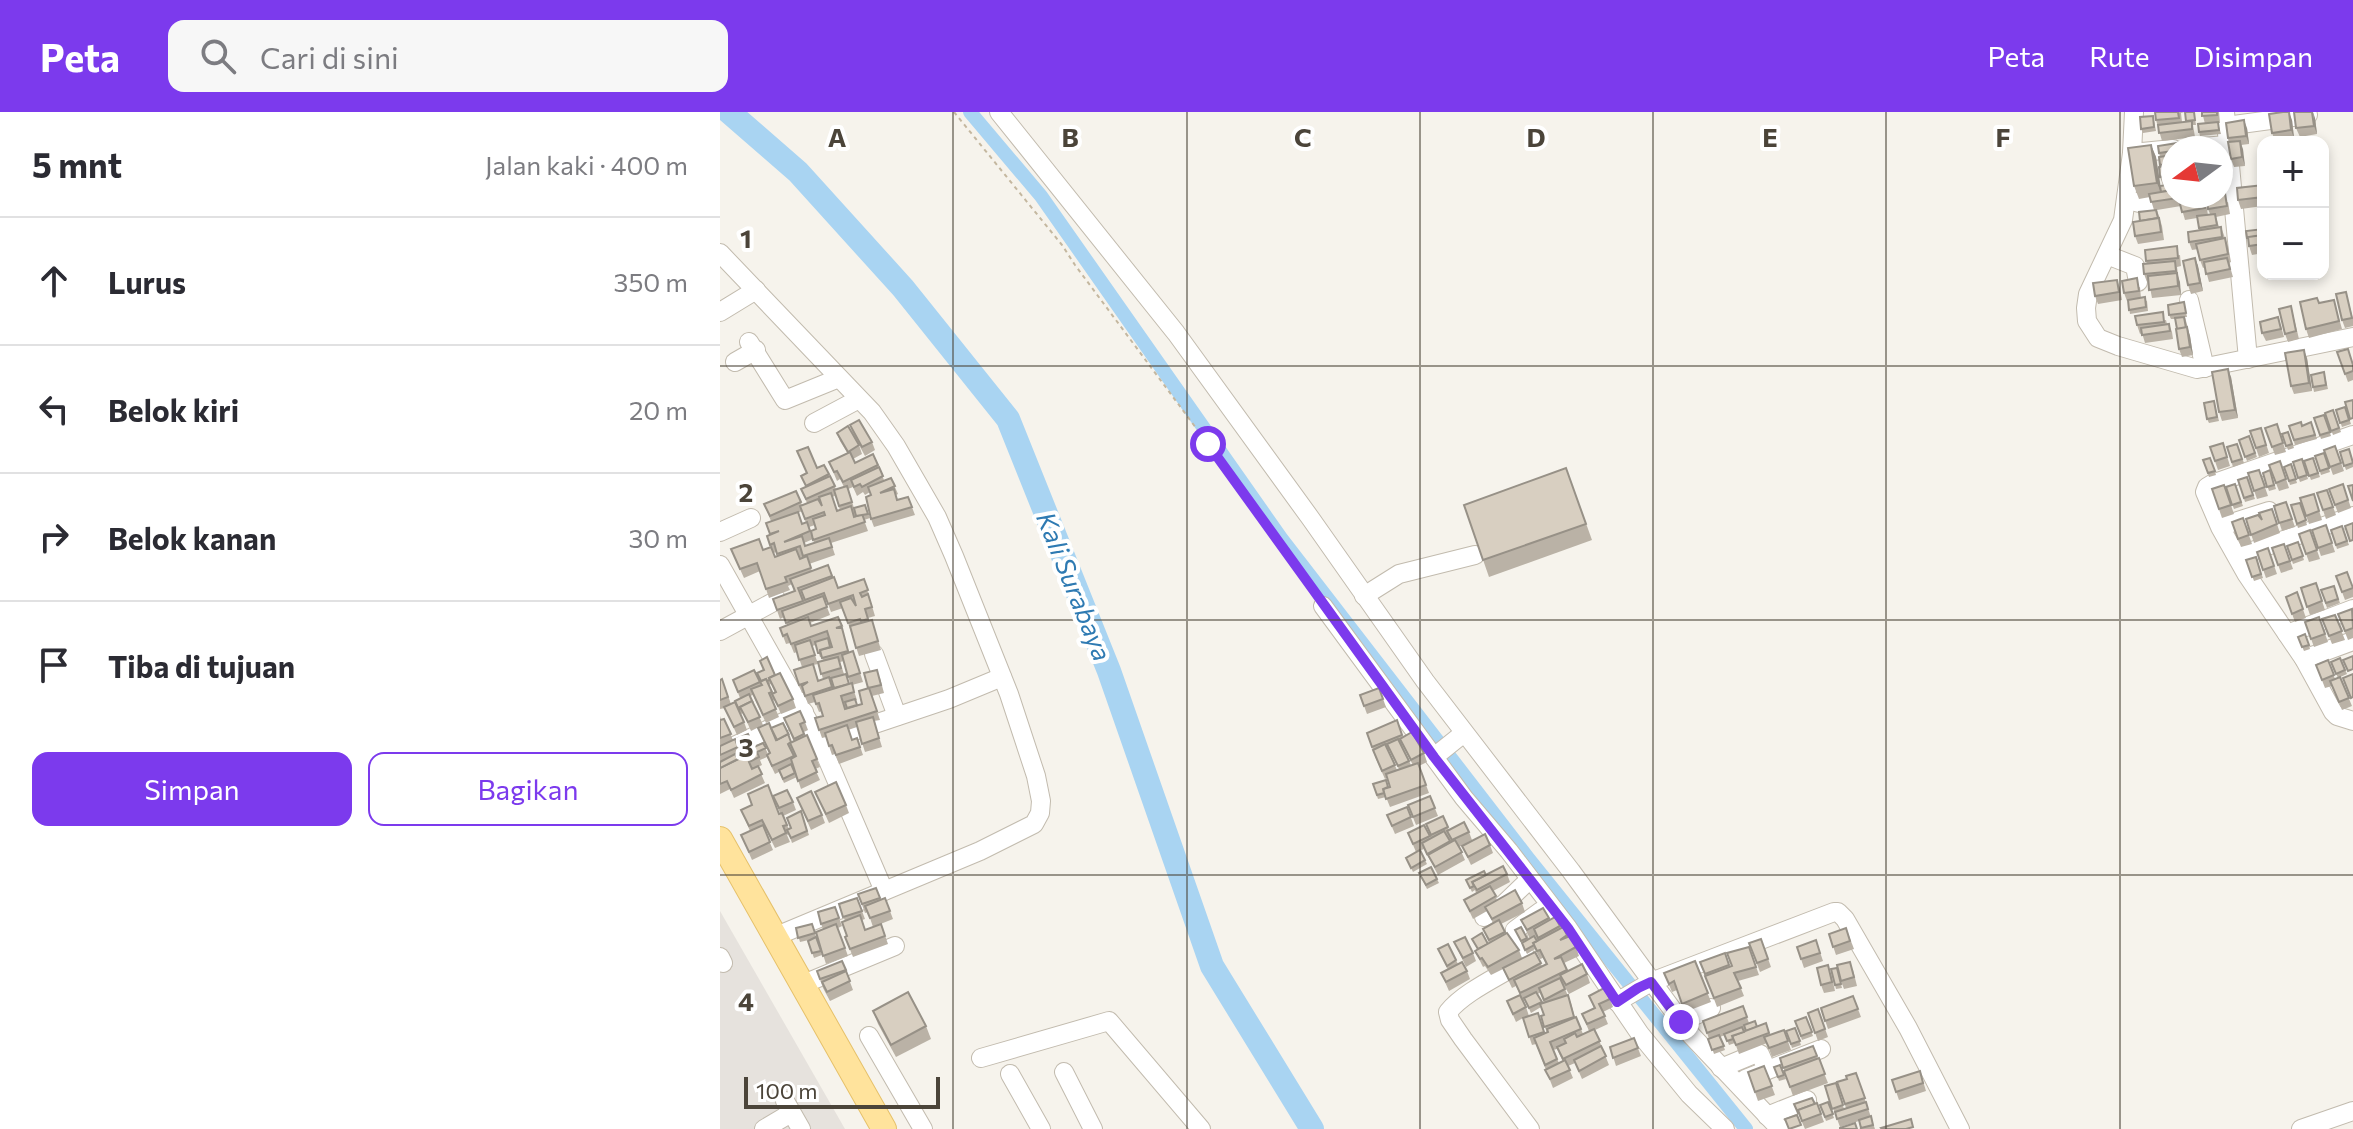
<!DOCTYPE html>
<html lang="id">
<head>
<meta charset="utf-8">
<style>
  :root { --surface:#fff; --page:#f7f7f7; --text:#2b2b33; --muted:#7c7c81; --line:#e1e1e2; --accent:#7c3aed }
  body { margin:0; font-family:Commissioner,sans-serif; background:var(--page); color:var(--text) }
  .controls { position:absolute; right:24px; top:24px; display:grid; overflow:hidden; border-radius:16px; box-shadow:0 4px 12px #0003 }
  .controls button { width:72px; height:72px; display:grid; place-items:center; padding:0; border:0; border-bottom:2px solid var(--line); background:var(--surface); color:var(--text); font:40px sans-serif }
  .compass { position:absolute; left:1441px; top:24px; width:72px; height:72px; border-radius:50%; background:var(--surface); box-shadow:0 4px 12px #0003; rotate:255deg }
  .scale { position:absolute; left:24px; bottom:20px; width:196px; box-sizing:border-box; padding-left:8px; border:4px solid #4b4439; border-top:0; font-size:22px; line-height:28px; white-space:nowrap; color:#4b4439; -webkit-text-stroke:6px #fff; paint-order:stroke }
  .stop { position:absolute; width:24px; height:24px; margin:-18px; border:6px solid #7c3aed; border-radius:50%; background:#fff }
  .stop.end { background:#7c3aed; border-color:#fff; box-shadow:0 2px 8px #0008 }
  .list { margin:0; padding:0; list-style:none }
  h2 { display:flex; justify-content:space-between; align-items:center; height:104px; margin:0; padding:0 32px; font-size:34px }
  h2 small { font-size:26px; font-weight:400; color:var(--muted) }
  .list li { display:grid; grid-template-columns:52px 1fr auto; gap:24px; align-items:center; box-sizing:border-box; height:128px; padding:0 32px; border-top:2px solid var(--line) }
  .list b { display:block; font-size:30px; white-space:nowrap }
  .list em { font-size:26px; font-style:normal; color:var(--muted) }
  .actions { display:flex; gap:16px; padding:24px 32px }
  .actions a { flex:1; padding:18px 0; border:2px solid var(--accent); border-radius:16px; text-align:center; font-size:28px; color:var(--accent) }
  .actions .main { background:var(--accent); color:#fff }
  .icon { flex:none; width:44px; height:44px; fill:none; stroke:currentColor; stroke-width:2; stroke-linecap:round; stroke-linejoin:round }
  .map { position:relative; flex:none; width:1633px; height:1017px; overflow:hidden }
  header { display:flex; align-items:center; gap:48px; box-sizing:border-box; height:112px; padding:0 40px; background:var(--accent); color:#fff }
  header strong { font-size:38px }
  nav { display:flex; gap:44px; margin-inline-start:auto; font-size:28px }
  .search { width:560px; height:72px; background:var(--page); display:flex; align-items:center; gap:20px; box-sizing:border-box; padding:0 28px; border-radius:16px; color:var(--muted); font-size:30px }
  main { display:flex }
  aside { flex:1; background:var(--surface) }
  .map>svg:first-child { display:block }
  .industrial { fill:#e6e2dd }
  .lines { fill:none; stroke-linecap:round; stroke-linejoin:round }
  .canal { stroke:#a9d4f2; stroke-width:14 }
  .river { stroke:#a9d4f2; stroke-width:24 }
  .minor-casing { stroke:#c2bbae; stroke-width:20 }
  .major-casing { stroke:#e6c16a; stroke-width:26 }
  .path { stroke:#c4b79f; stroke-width:2; stroke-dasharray:4 4; stroke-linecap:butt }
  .minor { stroke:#fff; stroke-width:18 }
  .major { stroke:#ffe39c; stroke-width:24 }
  .wall { fill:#bab2a6; fill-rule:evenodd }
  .shaded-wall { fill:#979187 }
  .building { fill:#d8cfc1; stroke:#979187; stroke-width:2 }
  .route { stroke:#7c3aed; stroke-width:10 }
  .grid { fill:none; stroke:#4b4439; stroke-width:2; stroke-opacity:0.55 }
  .labels { text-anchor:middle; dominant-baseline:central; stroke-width:8; stroke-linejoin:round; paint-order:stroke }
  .water-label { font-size:26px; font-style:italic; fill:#2e7ab2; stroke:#fff }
  .grid-label { font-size:26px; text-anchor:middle; font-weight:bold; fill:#4b4439; stroke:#fff; stroke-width:8; stroke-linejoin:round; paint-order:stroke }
</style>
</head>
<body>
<header>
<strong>Peta</strong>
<div class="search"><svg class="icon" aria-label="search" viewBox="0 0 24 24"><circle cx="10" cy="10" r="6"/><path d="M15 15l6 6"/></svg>Cari di sini</div>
<nav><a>Peta</a><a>Rute</a><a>Disimpan</a></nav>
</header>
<main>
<aside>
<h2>5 mnt<small>Jalan kaki · 400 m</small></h2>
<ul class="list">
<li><svg class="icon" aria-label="ahead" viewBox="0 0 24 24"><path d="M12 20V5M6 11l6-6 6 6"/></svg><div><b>Lurus</b></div><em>350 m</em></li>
<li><svg class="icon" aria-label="left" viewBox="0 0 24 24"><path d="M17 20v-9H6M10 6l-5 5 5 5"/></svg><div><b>Belok kiri</b></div><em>20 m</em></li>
<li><svg class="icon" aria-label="right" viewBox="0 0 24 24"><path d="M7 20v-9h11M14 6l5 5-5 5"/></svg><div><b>Belok kanan</b></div><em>30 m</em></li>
<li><svg class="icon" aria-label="arrive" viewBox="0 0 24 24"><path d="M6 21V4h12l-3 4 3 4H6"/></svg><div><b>Tiba di tujuan</b></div></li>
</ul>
<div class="actions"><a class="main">Simpan</a><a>Bagikan</a></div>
</aside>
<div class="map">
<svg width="1633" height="1017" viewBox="0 0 1633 1017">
  <rect width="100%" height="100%" fill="#f6f3ec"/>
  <path class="industrial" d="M0,799L125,1017H0Z"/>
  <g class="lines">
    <path class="canal" d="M250,0L321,84L561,426L808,746L1026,1017"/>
    <path class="river" d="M9,0L78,60L183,176L288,307L389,559L492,854L592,1017"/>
    <g class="minor-casing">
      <g id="minor">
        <path d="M279,0L456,221L591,407L705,569L851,759L971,923L1060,1017"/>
        <path d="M1414,0L1412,41L1453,37"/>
        <path d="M1505,0L1528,247"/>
        <path d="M1506,14L1588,3"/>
        <path d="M1469,36L1507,33"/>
        <path d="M1412,41L1403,108L1368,182L1366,196L1367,209L1378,226L1398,234L1477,257L1633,225"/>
        <path d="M1407,88L1428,93"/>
        <path d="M0,141L152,300L176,334L217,405L234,444L289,582L316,664L321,689L320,701L314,712L260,739L54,825"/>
        <path d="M1387,143L1415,154L1418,170"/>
        <path d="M1469,188L1485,256"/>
        <path d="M0,200L36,178"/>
        <path d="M29,230L65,288L119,266"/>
        <path d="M15,250L36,238"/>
        <path d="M94,311L139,287"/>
        <path d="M1633,323L1492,372L1487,375L1485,380L1500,415L1527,463L1584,547L1613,600L1617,604L1633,609"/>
        <path d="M1502,414L1549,399"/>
        <path d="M0,420L31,406"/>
        <path d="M1518,444L1633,404"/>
        <path d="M0,453L100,630L164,779"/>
        <path d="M644,484L679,462L755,443"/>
        <path d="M603,494L744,686L789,739L848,816L920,922L969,982L1005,1017"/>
        <path d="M0,519L57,488"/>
        <path d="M1567,522L1633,497"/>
        <path d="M154,542L177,604"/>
        <path d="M1584,547L1633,529"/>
        <path d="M107,628L229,587L282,565"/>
        <path d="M0,641L84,600"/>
        <path d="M714,645L744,621"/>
        <path d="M764,805L784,792L810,767"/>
        <path d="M0,845L3,851"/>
        <path d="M81,873L175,834"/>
        <path d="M897,890L931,870L1114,800H1118L1125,807L1188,916L1240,1017"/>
        <path d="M961,910L991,896"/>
        <path d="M149,924L203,1017"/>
        <path d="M261,946L389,909L481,1017"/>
        <path d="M1001,956L1037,941L1040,942L1047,958"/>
        <path d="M344,960L373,1017"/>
        <path d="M290,962L321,1017"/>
        <path d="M1025,967L1101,937"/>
        <path d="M65,989L81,1017"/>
        <path d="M1047,1004L1087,988"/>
        <path d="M44,1017L71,1001"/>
        <path d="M810,1017L743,927L730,908L728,900C746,878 783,863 806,847L795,818L821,799"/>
        <path d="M1581,1017L1633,999"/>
      </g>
    </g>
    <g class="major-casing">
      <path id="major" d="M0,727L164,1017"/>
    </g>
    <path class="path" d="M234,0L342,133L355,153L505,355L593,480"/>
    <use href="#minor" class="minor"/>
    <use href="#major" class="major"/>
  </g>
  <g class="wall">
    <path d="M1435,0H1474L1476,13H1473L1475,25L1442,29L1436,8ZM1465,0L1466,10H1462L1461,1Z"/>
    <path d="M1482,0H1499L1500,11H1498L1501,22L1480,24L1479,20L1485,12Z"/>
    <path d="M1433,4L1436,19L1423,21L1421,17Z"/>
    <path d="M1595,6L1597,22L1580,25L1576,16Z"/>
    <path d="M1572,8L1574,26L1555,29L1552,21Z"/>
    <path d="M1527,16L1529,32L1521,33L1525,54L1514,55L1511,47L1508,26Z"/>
    <path d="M1470,29L1473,36H1453V72L1443,73L1440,65L1441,55L1439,45H1440L1439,41Z"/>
    <path d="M1431,33L1436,45L1440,74L1453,84H1459L1460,88L1486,92L1488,103L1490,102L1488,97L1508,90L1510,102L1496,105L1499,115H1501L1508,134L1511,150L1509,151L1513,165L1489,170L1485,155L1483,156L1480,148L1478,137L1472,138L1469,130L1479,118L1477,106L1465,108L1461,94L1437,98L1442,114L1444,128L1418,132L1415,124L1420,109L1434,98L1430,85L1419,87L1414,74Z"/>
    <path d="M1543,73V94L1521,97L1518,88Z"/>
    <path d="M1543,117V141L1532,143L1529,134Z"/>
    <path d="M1460,143L1461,154L1457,155L1461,183L1432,186L1429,170H1427L1424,162L1427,152L1426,149Z"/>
    <path d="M1475,146L1478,154L1483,179L1471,182L1468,173Z"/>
    <path d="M1397,168L1400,176L1402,188L1378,192L1375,184Z"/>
    <path d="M1420,175L1421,186L1427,189L1428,199L1410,202L1408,189H1407L1404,181Z"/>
    <path d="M1626,180L1633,207V214L1625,216L1622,208Z"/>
    <path d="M1597,186L1599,191L1614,188L1622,217L1589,226L1586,217Z"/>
    <path d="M1464,190L1467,205H1465L1470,224L1473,243L1462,245L1459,237L1455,207H1451L1449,203Z"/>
    <path d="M1571,194L1579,227L1568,230L1565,222Z"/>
    <path d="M1446,208L1447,212H1449L1452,220L1453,227L1425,231L1422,221L1420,222L1417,213Z"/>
    <path d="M1561,214L1564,225L1546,229L1542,221Z"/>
    <path d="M1617,240L1633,252V268L1628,270Z"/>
    <path d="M1587,246L1592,279L1574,282L1571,274Z"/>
    <path d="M1605,264L1608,277L1594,280L1593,275Z"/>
    <path d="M1511,265L1518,306L1502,309L1499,300Z"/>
    <path d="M1494,289L1499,309L1489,311L1487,307Z"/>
    <path d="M1625,295L1631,312L1622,315L1616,298Z"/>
    <path d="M1613,298L1621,320L1613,323L1605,301Z"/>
    <path d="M1604,303L1611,324L1601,327L1594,306Z"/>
    <path d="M1591,310L1597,327L1575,333L1569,314H1582Z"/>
    <path d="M1557,312L1566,340L1555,343L1545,316Z"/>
    <path d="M130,313L152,330L155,338L145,344L133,322Z"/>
    <path d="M1541,316L1549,341L1539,345L1530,319Z"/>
    <path d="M1568,320L1574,336L1568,338L1562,322Z"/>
    <path d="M117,321L139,333L142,342L133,347L135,351L153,342L164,368L171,366L178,382L176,383L178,388L188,385L195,403L154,415L151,407V383L150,380L145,383L143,380L137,384L133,375L128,377L134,396L145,393L150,406L144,408L148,419L111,431L115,443L89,452L92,459L108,453L118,476L144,467L155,504L148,506L149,508H152L161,538L139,544L123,496L111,500L107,489L105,490L110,503L90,511L91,514L118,505L129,540L133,539L143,570L132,573L137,588L135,589L137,593L142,592L148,577L160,566L164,581L152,584L160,608L154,609L162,635L145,640L137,615L128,618L132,628L137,626L143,643L119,652L115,642L112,643L106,625L102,626L95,606L103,604L102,599L99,600L95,590L88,592L84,581H82L79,573L82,555L77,540L74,541L70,531L66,532L60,516L67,513L64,505L60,507L53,487L74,479L72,472L68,474L70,478L49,486L40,459L24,466L11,437L43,438L55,445L58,444L57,440L53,441L47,424L50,423L46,411L51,409L44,392L76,379L82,393L87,391L81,377L86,375L81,364L87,361L77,339L97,356L104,353L116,377L124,375L120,367L117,369L109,350L128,342L120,329ZM115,384L120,398L117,399L112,385ZM82,399L86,411L82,412L78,401ZM95,413L96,417L91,419L89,415ZM93,427L94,431L85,434L84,431ZM96,533L100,545H102L103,549L98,550L103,567L99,569L93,553L98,552L92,534ZM124,549L130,571L129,572L124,562L120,550Z"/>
    <path d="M1529,324L1537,345L1527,349L1519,328Z"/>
    <path d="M1503,331L1510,354L1498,358L1490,335Z"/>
    <path d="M1517,332L1524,351L1513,355L1507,335Z"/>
    <path d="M1615,334L1624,359L1613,363L1604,338Z"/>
    <path d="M1620,340L1633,348V355L1626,358Z"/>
    <path d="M1604,341L1610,360L1601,363L1595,344Z"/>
    <path d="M1490,346L1496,363L1489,365L1483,348Z"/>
    <path d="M1593,346L1600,365L1591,368L1584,349Z"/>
    <path d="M1582,347L1588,367L1580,370L1573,350Z"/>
    <path d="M1560,349L1569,376L1559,379L1549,353Z"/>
    <path d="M1571,352L1577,371L1570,373L1564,355Z"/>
    <path d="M846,356L872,428L769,465L744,393Z"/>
    <path d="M1539,358L1548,384L1537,387L1528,361Z"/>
    <path d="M1550,358L1556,377L1549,379L1543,361Z"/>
    <path d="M1527,365L1535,387L1525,390L1518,368Z"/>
    <path d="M1515,372L1523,394L1514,397L1506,375Z"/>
    <path d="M1623,372L1631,396L1618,401L1609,377Z"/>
    <path d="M1504,373L1514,402L1502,406L1492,377Z"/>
    <path d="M1607,378L1616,403L1606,407L1597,381Z"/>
    <path d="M1594,382L1602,408L1589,412L1580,386Z"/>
    <path d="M1566,390L1575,415L1562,419L1554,394Z"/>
    <path d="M1580,391L1587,413L1578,416L1571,393Z"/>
    <path d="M1552,397L1560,421L1534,431L1526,407L1542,408Z"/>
    <path d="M1523,406L1532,432L1521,435L1512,410Z"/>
    <path d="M1606,413L1615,440L1601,444L1592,418Z"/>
    <path d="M1622,414L1629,433L1617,437L1611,418Z"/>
    <path d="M1590,418L1600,447L1589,450L1579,422Z"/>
    <path d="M1578,430L1584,448L1573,452L1567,434Z"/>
    <path d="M1564,432L1573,457L1561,461L1552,436Z"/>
    <path d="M1548,436L1557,462L1546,466L1537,440Z"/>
    <path d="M1536,445L1543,466L1534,469L1526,448Z"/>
    <path d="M1627,460L1633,477V485L1625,488L1616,464Z"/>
    <path d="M1596,471L1605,498L1590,503L1581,476Z"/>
    <path d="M1614,474L1620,491L1607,496L1601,478Z"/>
    <path d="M1577,480L1586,506L1575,510L1566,485Z"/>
    <path d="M1633,500V526L1628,528L1618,502Z"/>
    <path d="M1615,503L1625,528L1612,532L1602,507Z"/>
    <path d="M1599,505L1608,530L1594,535L1585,510Z"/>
    <path d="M1585,522L1590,537L1584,539L1578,525Z"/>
    <path d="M1620,546L1627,562L1618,566L1611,550Z"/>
    <path d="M1608,548L1615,567L1620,565L1632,594L1622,598L1612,574L1605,576L1596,553Z"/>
    <path d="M34,558L41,573H42L37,561L55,563L73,587L76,596L61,602L55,588L52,589L59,605L46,611L33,583L30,584L43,613L31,619L23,601L21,602L15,589L20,586L13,568ZM51,572L55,581L53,582L49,573Z"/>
    <path d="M2,567L11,592L24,610L27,618L17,623L5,596L0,597V568Z"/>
    <path d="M659,576L666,595L647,602L640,583Z"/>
    <path d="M0,604L1,608L4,607L13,628L18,635L21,644L17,645L18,647L26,643L18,626L34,635L43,631L48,642L49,641L38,616L52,618L69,623L71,631L74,630L64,606L85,610L88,618L84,620L85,624L87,623L100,655L95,657L100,668L81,677L77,665L64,671L59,660L55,662L47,645L40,648L42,653L38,655L45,671L14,686L10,677L0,682Z"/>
    <path d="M677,608L683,625L704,641L707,650L699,654L709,681L670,695L666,685L658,687L653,672L670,675L667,666L665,667L656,647L647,621ZM681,633H682L693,653H691ZM668,638H669L679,657L677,658Z"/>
    <path d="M95,680L126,693L129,701L109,711Z"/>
    <path d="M28,682L59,702L60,701L53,684L73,690L76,698L63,704L69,717L71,716L81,699L89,723L72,731L69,722L67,723L70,730L55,736L45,716L44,717L53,738L32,748L21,723L30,719L21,698L32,693Z"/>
    <path d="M710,684L718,704L696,713L688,693Z"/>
    <path d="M77,686L102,703L105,711L91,718Z"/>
    <path d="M687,695L694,714L675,722L667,703Z"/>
    <path d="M723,704L729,718L749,720L752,728L739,735L745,748L718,763L704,737L696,740L688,721L704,713L710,726L711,725L706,712Z"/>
    <path d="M770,733L773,741L751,753L742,734Z"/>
    <path d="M686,746L705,748L707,752L693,760Z"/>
    <path d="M699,761L717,767L719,771L707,777Z"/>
    <path d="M787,762L790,770L773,779L777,788L802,791L805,800L781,812L785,822L799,838L802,846L815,840L822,854L826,852L823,846L820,847L815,837L807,842L797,822L801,815L808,828L810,827L801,808L823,796L830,808L835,805L841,816L856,835L859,844L844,851L848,859L867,862L870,871L849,882L842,870L851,891L855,906L856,905L863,922L869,919L862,902L874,896L869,884L890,887L893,895L883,900L888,912L875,918L889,953L862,967L855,951L848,954L853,966L833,976L816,932L812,933L803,906L796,910L787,889L806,895L809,904L818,901L825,921H827L821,904L824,903L821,895L811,901L805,888L803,889L796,874L792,876L783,857L771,863L765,854L763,855L755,839L757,837L752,827L769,831L763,817L773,811L767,799L753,807L744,788L756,781L755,778L752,780L746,768L766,763ZM820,881L824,891H822L817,882ZM837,937L843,950L839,951L833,938Z"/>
    <path d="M156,776L161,788L165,786L173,807L153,815L148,800L145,801L138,782Z"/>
    <path d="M137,786L145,807L142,808L145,818L161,812L168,832L133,845L125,825L127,824L125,809L119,792Z"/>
    <path d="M115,795L122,814L118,816L128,844L106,852L96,820L103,817L101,812Z"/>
    <path d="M92,812L102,843L94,846L88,829L93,827L80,830L76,816Z"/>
    <path d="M1126,816L1134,837L1116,843L1109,822Z"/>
    <path d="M1041,827L1051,855L1040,860L1029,831Z"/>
    <path d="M1096,828L1103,849L1084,856L1077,835Z"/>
    <path d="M734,830L753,841L756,849L746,855Z"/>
    <path d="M1029,835L1039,863L1018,869L1024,884L997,895L980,850L1005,841L1010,855L1012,854Z"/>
    <path d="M718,837L736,848L738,852L747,859L750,867L729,879L721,861L728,858Z"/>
    <path d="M122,849L133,878L110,889L103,876L97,859Z"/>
    <path d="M975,849L991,890L965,900L957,878L952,880L944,861Z"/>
    <path d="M1117,856L1122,876L1116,877L1111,857Z"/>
    <path d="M1133,858L1137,874L1124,877L1121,869Z"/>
    <path d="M1111,861L1115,879L1104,881L1101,873Z"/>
    <path d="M1133,884L1141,905L1108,917L1101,896Z"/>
    <path d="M1023,894L1029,911L1037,915L1046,911L1050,923L1064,918L1071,938L1052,945L1047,931L1019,942L1015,931L1009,933L1005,923L1000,925L1005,938L994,942L983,909Z"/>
    <path d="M1098,897L1108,925L1098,929L1088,901Z"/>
    <path d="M153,899L206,914L211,927L176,945L158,912Z"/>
    <path d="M1086,905L1093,924L1082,928L1075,909Z"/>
    <path d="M1075,916L1081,933L1072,936L1066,919Z"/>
    <path d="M914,926L921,944L896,954L890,935Z"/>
    <path d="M1093,934L1108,971L1073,984L1060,946Z"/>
    <path d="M1060,953L1066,967L1059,969L1054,955Z"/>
    <path d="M1044,954L1055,983L1038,989L1028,960Z"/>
    <path d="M1200,959L1206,979L1179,988L1172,968Z"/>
    <path d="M1136,961L1155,1017H1139L1141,1016L1139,1009L1120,1015L1105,974L1116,971L1124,997L1126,996L1117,970L1127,967Z"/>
    <path d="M1108,990L1114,1006L1106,1009L1100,993Z"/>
    <path d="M1097,991L1104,1010L1085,1017L1074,992Z"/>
  </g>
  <g class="shaded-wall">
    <path d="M1569,0L1572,8L1574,26L1571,18Z"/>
    <path d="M1593,0L1595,6L1597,22L1594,14Z"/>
    <path d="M1524,8L1527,16L1529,32L1526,24Z"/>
    <path d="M1520,29L1523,37L1525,54L1522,45Z"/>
    <path d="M1431,33L1436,45L1442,83L1437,71Z"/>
    <path d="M1475,146L1478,154L1483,179L1480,171Z"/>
    <path d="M1457,161L1460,170L1461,183L1458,174Z"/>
    <path d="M1467,215L1470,224L1473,243L1470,235Z"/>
    <path d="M1584,238L1587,246L1592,279L1589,271Z"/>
    <path d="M1508,257L1511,265L1518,306L1515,298Z"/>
  </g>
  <g class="building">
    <path d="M1435,0H1458L1459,6L1436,8Z"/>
    <path d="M1465,0H1474L1475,8L1466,9Z"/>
    <path d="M1482,0H1497V3L1482,4Z"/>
    <path d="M1563,0H1569L1571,18L1552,21L1549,2Z"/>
    <path d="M1574,0H1592L1594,14L1576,16Z"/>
    <path d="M1433,4L1434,15L1421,17L1420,5Z"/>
    <path d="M1524,8L1526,24L1508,26L1506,11Z"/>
    <path d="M1472,9V17L1439,21L1438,13Z"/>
    <path d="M1498,10L1499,18L1479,20L1478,12Z"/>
    <path d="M1470,29L1471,36H1453V39L1439,41L1438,34Z"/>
    <path d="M1520,29L1522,45L1511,47L1508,30Z"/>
    <path d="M1431,33L1437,71L1414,74L1408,36Z"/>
    <path d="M1453,43V51L1440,53L1439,45Z"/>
    <path d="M1453,53V63L1440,65L1439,55Z"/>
    <path d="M1453,72V78L1441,80L1440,74Z"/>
    <path d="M1543,73V85L1518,88L1517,76Z"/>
    <path d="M1453,78V84H1457L1458,86L1431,90L1429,82Z"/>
    <path d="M1505,81L1507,94L1488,97L1486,84H1501V82Z"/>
    <path d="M1483,84L1485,96L1462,100L1459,88Z"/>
    <path d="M1436,98L1438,106L1420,109L1419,100Z"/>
    <path d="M1495,102L1497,113L1479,116L1477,104Z"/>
    <path d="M1439,106L1441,120L1415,124L1413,110Z"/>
    <path d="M1501,115L1502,125L1469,130L1468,120Z"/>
    <path d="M1543,117V123L1527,126L1526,119Z"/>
    <path d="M1543,123V132L1529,134L1528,125Z"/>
    <path d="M1505,126L1508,142L1480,148L1476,132Z"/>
    <path d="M1457,134L1458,146L1426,149L1425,138Z"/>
    <path d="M1475,146L1480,171L1468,173L1463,149Z"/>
    <path d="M1507,146L1510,157L1486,162L1484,150Z"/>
    <path d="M1455,149L1456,159L1424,162L1423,152Z"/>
    <path d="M1457,161L1458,174L1429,178L1428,164Z"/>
    <path d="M1417,166L1419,179L1404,181L1402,169Z"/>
    <path d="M1397,168L1399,180L1375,184L1373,171Z"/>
    <path d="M1626,180L1632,206L1622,208L1616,182Z"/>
    <path d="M1425,185L1426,195L1409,198L1408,188Z"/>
    <path d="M1597,186L1599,191L1614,188L1619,209L1586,217L1580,190Z"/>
    <path d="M1464,190L1466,201L1449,203L1448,193Z"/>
    <path d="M1571,194L1576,219L1565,222L1559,197Z"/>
    <path d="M1443,200L1444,210L1417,213L1415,204Z"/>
    <path d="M1464,205L1466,216L1457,217L1455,206Z"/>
    <path d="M1558,205L1561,217L1542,221L1540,210Z"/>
    <path d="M1449,212L1450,219L1422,223L1421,216Z"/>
    <path d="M1467,215L1470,235L1459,237L1456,217Z"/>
    <path d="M1628,237L1633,253V259L1625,262L1617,240Z"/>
    <path d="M1584,238L1589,271L1571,274L1565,241Z"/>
    <path d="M1508,257L1515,298L1499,300L1492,260Z"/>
    <path d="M1604,260L1606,273L1593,275L1591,263Z"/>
    <path d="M1633,288V306L1630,307L1625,290Z"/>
    <path d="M1494,289L1497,305L1487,307L1484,291Z"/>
    <path d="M1625,295L1629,308L1620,311L1616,298Z"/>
    <path d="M1613,298L1619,316L1611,319L1605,301Z"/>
    <path d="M1604,303L1610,320L1600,323L1594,306Z"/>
    <path d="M139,308L152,330L142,335L130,313Z"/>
    <path d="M1581,310L1582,314L1591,310L1595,323L1574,328L1569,314Z"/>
    <path d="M1557,312L1563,331L1552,335L1545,316Z"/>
    <path d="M128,314L139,333L128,340L117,321Z"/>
    <path d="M1541,316L1546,333L1536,336L1530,319Z"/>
    <path d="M1568,320L1572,332L1566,334L1562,322Z"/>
    <path d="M1529,324L1535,341L1525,345L1519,328Z"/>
    <path d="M1503,331L1507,345L1495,349L1490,335Z"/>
    <path d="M1517,332L1522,347L1512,350L1507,335Z"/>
    <path d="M1615,334L1621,351L1610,355L1604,338Z"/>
    <path d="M88,335L97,356L104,353L109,362L86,374L81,364L87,361L77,339Z"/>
    <path d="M1629,337L1633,351L1624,354L1620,340Z"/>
    <path d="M130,340L135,351L153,342L158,353L123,370L117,359L114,360L109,350Z"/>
    <path d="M1604,341L1609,356L1600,359L1595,344Z"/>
    <path d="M1490,346L1495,359L1488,361L1483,348Z"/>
    <path d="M1593,346L1598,361L1589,364L1584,349Z"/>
    <path d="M1582,347L1587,363L1578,366L1573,350Z"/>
    <path d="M1560,349L1566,367L1556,371L1549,353Z"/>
    <path d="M1571,352L1576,367L1569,369L1564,355Z"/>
    <path d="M159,355L163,364L142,375L140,372L134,375L131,368Z"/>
    <path d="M846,356L866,412L763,448L744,393Z"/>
    <path d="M1539,358L1545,375L1534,379L1528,361Z"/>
    <path d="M1550,358L1554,373L1547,375L1543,361Z"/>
    <path d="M110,364L115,374L86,387L81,377Z"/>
    <path d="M1527,365L1533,383L1524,386L1518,368Z"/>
    <path d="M171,366L175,374L160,381L174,377L177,388L188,385L192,395L151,407L146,385L151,383L148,375Z"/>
    <path d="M1515,372L1521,390L1512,393L1506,375Z"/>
    <path d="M1623,372L1628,388L1615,393L1609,377Z"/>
    <path d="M1504,373L1511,393L1499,397L1492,377Z"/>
    <path d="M1633,373V389L1628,374Z"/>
    <path d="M127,374L132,390L119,394L114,378Z"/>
    <path d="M1607,378L1613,395L1603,398L1597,381Z"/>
    <path d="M76,379L81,390L50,404L44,392Z"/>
    <path d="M111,381L117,399L131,394L134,405L142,402L145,410L93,428L91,419L96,417L93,407L105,403L104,400L85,407L80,394L98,387L102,394L99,385Z"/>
    <path d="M1594,382L1599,399L1586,404L1580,386Z"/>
    <path d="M1566,390L1572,407L1559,411L1554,394Z"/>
    <path d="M1580,391L1586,408L1577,412L1571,393Z"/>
    <path d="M145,393L148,402L136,404L134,396Z"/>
    <path d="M1552,397L1557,412L1531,423L1526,407L1538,403L1542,408L1539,401Z"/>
    <path d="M78,400L82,412L87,410L90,419L64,430L82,424L85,434L109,426L112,435L83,444L80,434L57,442L54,431L50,433L47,424L59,419L50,422L46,411Z"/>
    <path d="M1523,406L1529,423L1518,427L1512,410Z"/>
    <path d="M1633,411V428L1630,429L1625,414Z"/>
    <path d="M1606,413L1612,431L1598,436L1592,418Z"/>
    <path d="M1622,414L1627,429L1616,433L1611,418Z"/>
    <path d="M1590,418L1597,438L1586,442L1579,422Z"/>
    <path d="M39,427L43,438L51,435L55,445L76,437L80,447L87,444L91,456L65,465L67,470L46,477L37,451L20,457L11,437Z"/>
    <path d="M1578,430L1583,444L1572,448L1567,434Z"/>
    <path d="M1564,432L1570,449L1558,453L1552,436Z"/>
    <path d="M1548,436L1554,454L1543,458L1537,440Z"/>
    <path d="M1536,445L1541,462L1532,465L1526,448Z"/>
    <path d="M108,453L112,464L78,476L83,489L57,498L53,487L75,479L70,467Z"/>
    <path d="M1627,460L1633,476L1622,480L1616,464Z"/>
    <path d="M114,465L118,476L144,467L148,478L140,481L142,485L148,482L152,495L145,497L148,507L141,509L140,507L128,511L120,490L131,486L136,494L133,483L108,492L104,481L85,488L81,478Z"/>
    <path d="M1596,471L1602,489L1587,495L1581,476Z"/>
    <path d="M1614,474L1618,487L1606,491L1601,478Z"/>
    <path d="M1577,480L1583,497L1572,502L1566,485Z"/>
    <path d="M103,484L107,495L66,511L62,499Z"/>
    <path d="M1632,497L1633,516L1625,519L1618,502Z"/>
    <path d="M1615,503L1622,519L1609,524L1602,507Z"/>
    <path d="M88,505L91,514L118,505L122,514L116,516H122L128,539L102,546L100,538L112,535L107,519L71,532L67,522L63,524L60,516Z"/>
    <path d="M1599,505L1605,522L1591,527L1585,510Z"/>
    <path d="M152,508L158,529L136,536L130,514Z"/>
    <path d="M1585,522L1589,533L1582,535L1578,525Z"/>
    <path d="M108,526L110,535L100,538V541H98L95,530Z"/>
    <path d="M90,528L95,543L79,548L75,533Z"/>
    <path d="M133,539L140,561L128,565L122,543Z"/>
    <path d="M1633,544V557L1628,559L1623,548Z"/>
    <path d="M47,545L55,563L49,566L50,568L47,569L46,567L41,569L37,561L44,558L40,549Z"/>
    <path d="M118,545L121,556L101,562L98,550Z"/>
    <path d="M1620,546L1625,558L1616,562L1611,550Z"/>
    <path d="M1608,548L1614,563L1602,568L1596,553Z"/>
    <path d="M93,552L98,569L109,565L112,575L85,584L82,574L88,570L79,573L74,558Z"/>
    <path d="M34,558L40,570L18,580L13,568Z"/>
    <path d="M157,558L161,573L148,576L144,561Z"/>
    <path d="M60,561L73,587L58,594L52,582L56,580L49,566Z"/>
    <path d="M126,562L129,572L114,576L111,566Z"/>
    <path d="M1633,562V585L1631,586L1623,566Z"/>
    <path d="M1620,565L1629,586L1619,590L1610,569Z"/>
    <path d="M2,567L8,585L0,588V568Z"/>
    <path d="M46,567L52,580L49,581L56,597L43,603L31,577L42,573L40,570Z"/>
    <path d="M132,571L134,580L121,584L125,597L142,592L139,579L149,576L157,599L99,618L95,606L103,604L99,591L96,592L93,583Z"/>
    <path d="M659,576L663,587L644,594L640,583Z"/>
    <path d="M29,582L33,591L32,589L20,595L21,597L19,598L15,589Z"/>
    <path d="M135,587L137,593L127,596L125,590Z"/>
    <path d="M32,589L40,605L28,610L20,595Z"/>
    <path d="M15,590L24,610L14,615L4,595Z"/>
    <path d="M80,599L85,610L80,612L84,622L74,627L64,606Z"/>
    <path d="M153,605L159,626L142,632L136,610Z"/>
    <path d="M4,607L11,622L0,626V608Z"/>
    <path d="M677,608L682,623L652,635L647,621Z"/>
    <path d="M49,611L56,628L68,622L71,630L68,632L74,644L52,654L47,643L50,641L38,616Z"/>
    <path d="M63,611L69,623L68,622L57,628L51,616Z"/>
    <path d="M127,613L132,628L137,626L140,635L116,643L112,633L109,634L105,621Z"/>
    <path d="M692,620L704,641L691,648L680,627Z"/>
    <path d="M28,622L34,635L43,631L46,636L37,640L39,645L29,650L32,657L38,654L42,662L11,678L7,669L0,672V656L27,643L18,626Z"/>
    <path d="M87,623L97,647L92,649L97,660L78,669L71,647L76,644L70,631Z"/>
    <path d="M15,627L18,635L0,643V634Z"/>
    <path d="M678,627L689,649L678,654L667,632Z"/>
    <path d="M665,632L675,653L662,659L653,638Z"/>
    <path d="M15,642L18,647L0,656V650Z"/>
    <path d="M698,651L706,673L666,687L663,677L670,675L666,662Z"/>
    <path d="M71,652L75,661L63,667L59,658Z"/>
    <path d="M666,668L668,675L663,677L664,681L657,683L653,672Z"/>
    <path d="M116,670L126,693L106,702L95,680Z"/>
    <path d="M48,673L59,702L62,701L67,713L63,714L66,721L52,728L42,708L29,714L21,698L32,693L28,682Z"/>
    <path d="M67,678L73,690L59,696L53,684Z"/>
    <path d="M91,679L102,703L88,709L77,686Z"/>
    <path d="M710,684L715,696L693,705L688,693Z"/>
    <path d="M687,695L691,705L672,714L667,703Z"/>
    <path d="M81,699L87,719L71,726L67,718L71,716L67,706Z"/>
    <path d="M723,704L728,715L711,723L706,712Z"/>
    <path d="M744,710L749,720L732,728L727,719Z"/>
    <path d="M43,713L50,730L29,740L21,723Z"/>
    <path d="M704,713L710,724L693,732L688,721Z"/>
    <path d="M724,719L730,729L707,742L702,731Z"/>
    <path d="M765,722L770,733L748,745L742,734Z"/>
    <path d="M735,728L742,740L715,755L708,743Z"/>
    <path d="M700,738L705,748L691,756L686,746Z"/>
    <path d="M783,754L787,762L757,778L752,770Z"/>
    <path d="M711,755L717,767L706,773L699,761Z"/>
    <path d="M764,759L766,763L752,770L754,774L750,776L746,768Z"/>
    <path d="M770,774L776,784L750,799L744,788Z"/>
    <path d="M156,776L160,786L142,792L138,782Z"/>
    <path d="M795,778L802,791L772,807L765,795Z"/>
    <path d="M137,786L142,799L123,805L119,792Z"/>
    <path d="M165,786L170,799L150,806L145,794Z"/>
    <path d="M115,795L119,806L101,812L98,800Z"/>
    <path d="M823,796L829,806L807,818L801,808Z"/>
    <path d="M140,803L145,818L161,812L165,824L130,837L125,825L127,824L122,810Z"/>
    <path d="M835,805L840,814L818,826L814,817Z"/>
    <path d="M779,808L785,820L769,828L763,817Z"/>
    <path d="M92,812L95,821L78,826L76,816Z"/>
    <path d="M116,812L125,836L103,844L96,820Z"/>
    <path d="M801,815L807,826L801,829L795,818Z"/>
    <path d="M843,815L847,823L840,828L850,824L856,835L834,847L841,845L847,858L800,881L794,868L827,852L820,838L817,839L813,831Z"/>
    <path d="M1126,816L1130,829L1113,835L1109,822Z"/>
    <path d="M762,821L768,832L758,837L752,827Z"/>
    <path d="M787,821L799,838L768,855L762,846L760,847L755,839Z"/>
    <path d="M814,824L817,829L813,831L814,833L805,838L802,831Z"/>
    <path d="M96,825L101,839L92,841L88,829Z"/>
    <path d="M745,825L753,841L743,846L734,830Z"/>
    <path d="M1041,827L1048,847L1037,851L1029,831Z"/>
    <path d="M1096,828L1100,841L1081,847L1077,835Z"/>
    <path d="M728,832L736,848L727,854L718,837Z"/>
    <path d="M1029,835L1036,855L1014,861L1021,876L994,886L985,864L1012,854L1007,841Z"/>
    <path d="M815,840L821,851L789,868L783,856Z"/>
    <path d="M1005,841L1009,853L985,862L980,850Z"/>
    <path d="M122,849L126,858L100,867L97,859Z"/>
    <path d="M975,849L988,881L962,892L954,869L949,872L944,861Z"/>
    <path d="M742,850L747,859L726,870L721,861Z"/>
    <path d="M1130,850L1134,865L1121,869L1117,853Z"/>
    <path d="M862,852L867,862L846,873L840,863Z"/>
    <path d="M1108,853L1112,870L1101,873L1097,856Z"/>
    <path d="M1117,856L1121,872L1115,873L1111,857Z"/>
    <path d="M126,859L130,869L107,880L102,870Z"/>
    <path d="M840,866L845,877L824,888L819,876Z"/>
    <path d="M884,876L890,887L879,892L885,904L867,912L862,902L875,896L869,884Z"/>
    <path d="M188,880L206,914L171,933L153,899Z"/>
    <path d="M816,880L822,890L809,896L804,886Z"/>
    <path d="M800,883L806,895L793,902L787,889Z"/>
    <path d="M848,883L854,905L824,915L821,904L824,903L820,892Z"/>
    <path d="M1133,884L1138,897L1105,909L1101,896Z"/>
    <path d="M1023,894L1027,905L987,921L983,909Z"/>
    <path d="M1098,897L1105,917L1095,921L1088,901Z"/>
    <path d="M818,901L824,920L809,925L803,906Z"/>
    <path d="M856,905L861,917L830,930L837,947L825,953L814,926L828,920L827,917Z"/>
    <path d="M1086,905L1092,920L1081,924L1075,909Z"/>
    <path d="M1035,909L1037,915L1026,919L1024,913Z"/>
    <path d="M1046,911L1049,921L1016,933L1012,924Z"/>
    <path d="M1022,915L1024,920L1012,924L1013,927L1007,929L1004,922Z"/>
    <path d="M1075,916L1080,929L1071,932L1066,919Z"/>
    <path d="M874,917L880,929L843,947L837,935L846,931L844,927L855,921L857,925Z"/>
    <path d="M1064,918L1068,929L1049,936L1044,925Z"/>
    <path d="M999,923L1004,934L992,938L988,927Z"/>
    <path d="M914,926L918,936L893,946L890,935Z"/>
    <path d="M881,934L886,944L859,959L854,948Z"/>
    <path d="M1093,934L1097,944L1063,956L1060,946Z"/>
    <path d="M1099,946L1105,962L1070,975L1064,959Z"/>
    <path d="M845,948L850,958L830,967L825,958Z"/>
    <path d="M1060,953L1064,963L1058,965L1054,955Z"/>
    <path d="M1044,954L1052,974L1035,980L1028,960Z"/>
    <path d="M1200,959L1203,971L1176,980L1172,968Z"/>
    <path d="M1136,961L1145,986L1125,992L1117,970L1127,967L1126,964Z"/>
    <path d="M1116,971L1123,993L1112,997L1105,974Z"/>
    <path d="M1092,986L1095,992L1078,998L1079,1000L1078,1001L1074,992Z"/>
    <path d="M1108,990L1113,1002L1105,1005L1100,993Z"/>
    <path d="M1146,990L1148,997L1117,1007L1115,1000Z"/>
    <path d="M1097,991L1101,1002L1082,1009L1078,998Z"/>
    <path d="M1077,1003L1081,1013L1069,1017L1065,1007Z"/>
    <path d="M1151,1004L1153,1013L1141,1016L1139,1008Z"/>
    <path d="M1191,1007L1193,1015L1186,1017H1162L1161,1016Z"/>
    <path d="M1135,1011L1137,1017H1120V1016Z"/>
  </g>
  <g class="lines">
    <path class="route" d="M488,332L714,645L848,816L897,890L918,876L931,870L961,910"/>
  </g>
  <path class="grid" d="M233,0V1017M467,0V1017M700,0V1017M933,0V1017M1166,0V1017M1400,0V1017M0,254H1633M0,508H1633M0,763H1633"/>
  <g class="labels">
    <g class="water-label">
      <text transform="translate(355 474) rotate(68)">Kali Surabaya</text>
    </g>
  </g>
  <g class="grid-label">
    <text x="117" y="35">A</text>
    <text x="350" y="35">B</text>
    <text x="583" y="35">C</text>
    <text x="816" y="35">D</text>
    <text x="1050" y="35">E</text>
    <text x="1283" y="35">F</text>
    <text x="26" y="136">1</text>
    <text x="26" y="390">2</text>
    <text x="26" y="645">3</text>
    <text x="26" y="899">4</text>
  </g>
</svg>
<div class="controls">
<button>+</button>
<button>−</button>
</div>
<svg class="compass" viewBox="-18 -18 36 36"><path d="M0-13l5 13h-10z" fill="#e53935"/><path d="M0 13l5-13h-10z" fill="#7c7c81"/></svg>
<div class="scale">100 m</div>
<div class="stop" style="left:488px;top:332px"></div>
<div class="stop end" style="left:961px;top:910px"></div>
</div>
</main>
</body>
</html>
